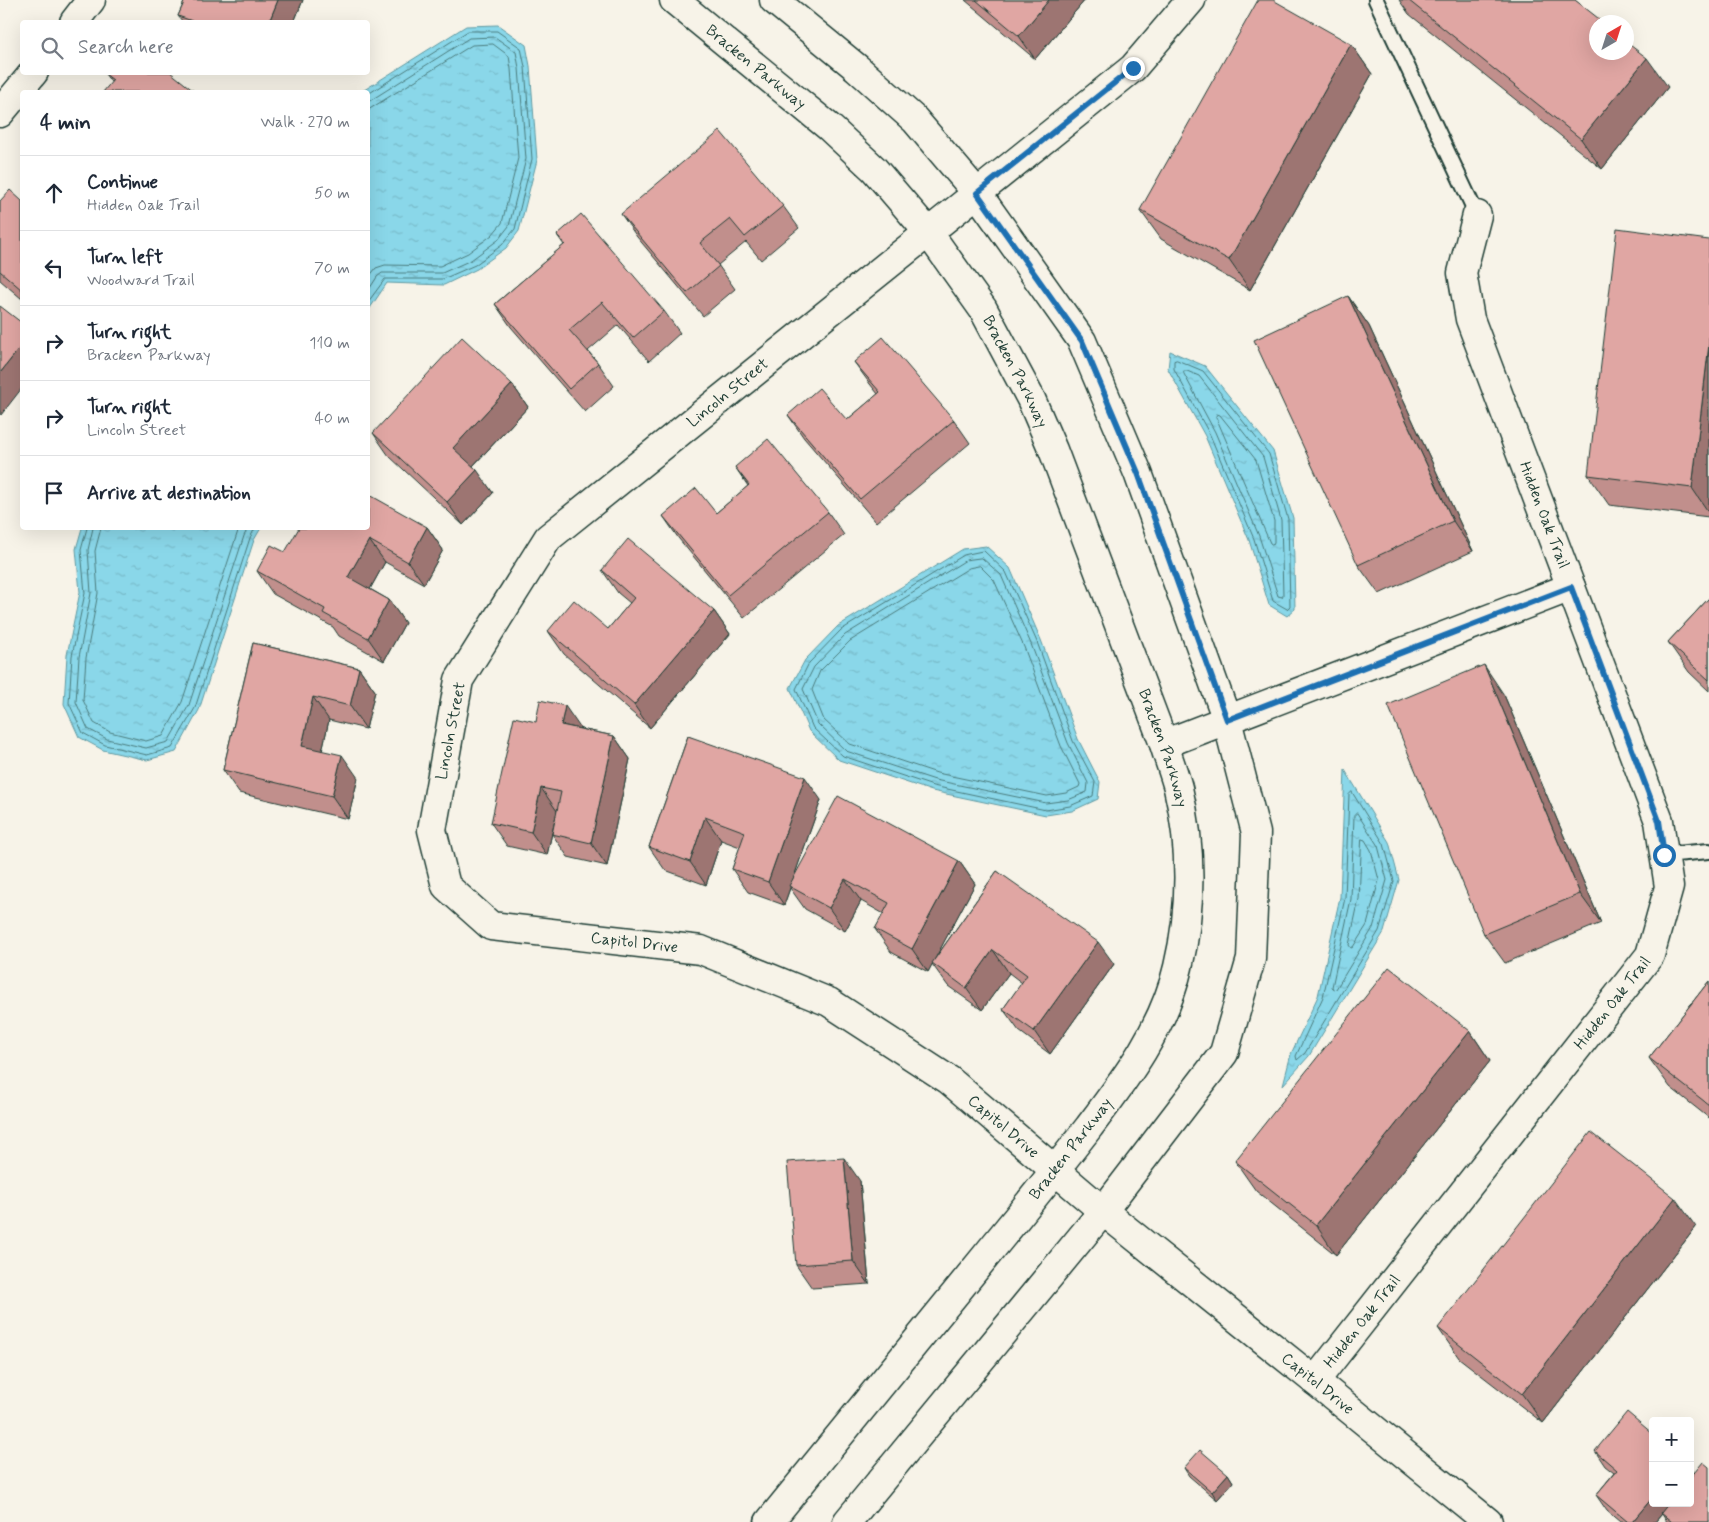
<!DOCTYPE html>
<html lang="en">
<head>
<meta charset="utf-8">
<style>
  :root { --surface:#fff; --page:#f6f6f7; --text:#1f2937; --muted:#747a83; --line:#e0e1e3 }
  body { margin:0; font-family:Mynerve,sans-serif; background:var(--page); color:var(--text) }
  .controls { position:absolute; right:15px; bottom:15px; display:grid; overflow:hidden; border-radius:5px; box-shadow:0 5px 20px #0002 }
  .controls button { width:45px; height:45px; display:grid; place-items:center; padding:0; border:0; border-bottom:1px solid var(--line); background:var(--surface); color:var(--text); font:25px sans-serif }
  .compass { position:absolute; left:1589px; top:15px; width:45px; height:45px; border-radius:50%; background:var(--surface); box-shadow:0 5px 20px #0002; rotate:39deg }
  .stop { position:absolute; width:15px; height:15px; margin:-11px; border:4px solid #1f6fb2; border-radius:50%; background:#fff }
  .stop.end { background:#1f6fb2; border-color:#fff; box-shadow:0 1px 5px #0008 }
  .list { margin:0; padding:0; list-style:none }
  h2 { display:flex; justify-content:space-between; align-items:center; height:65px; margin:0; padding:0 20px; font-size:21px }
  h2 small { font-size:16px; font-weight:400; color:var(--muted) }
  .list li { display:grid; grid-template-columns:32px 1fr auto; gap:15px; align-items:center; box-sizing:border-box; height:75px; padding:0 20px; border-top:1px solid var(--line) }
  .list b { display:block; font-size:19px; white-space:nowrap }
  .list p { margin:0; font-size:16px; white-space:nowrap; color:var(--muted) }
  .list em { font-size:16px; font-style:normal; color:var(--muted) }
  .icon { flex:none; width:28px; height:28px; fill:none; stroke:currentColor; stroke-width:2; stroke-linecap:round; stroke-linejoin:round }
  .map { position:relative; flex:none; width:1709px; height:1522px; overflow:hidden }
  .search { position:absolute; background:var(--surface); box-shadow:0 5px 20px #0002; left:20px; top:20px; width:350px; height:55px; display:flex; align-items:center; gap:12px; box-sizing:border-box; padding:0 18px; border-radius:5px; color:var(--muted); font-size:19px }
  .panel { position:absolute; background:var(--surface); box-shadow:0 5px 20px #0002; left:20px; top:90px; width:350px; height:440px; border-radius:5px }
  .map>svg:first-child { display:block }
  .water { fill:url(#water-ripples); stroke:#5f99a1 }
  .lines { fill:none; stroke-linecap:round; stroke-linejoin:round }
  .shore { stroke:#4a7b7c; stroke-width:1 }
  .lane-casing { stroke:#1f3d34; stroke-width:18 }
  .street-casing { stroke:#1f3d34; stroke-width:31 }
  .secondary-casing { stroke:#1f3d34; stroke-width:31 }
  .lane { stroke:#f7f3e8; stroke-width:14 }
  .street { stroke:#f7f3e8; stroke-width:28 }
  .secondary { stroke:#f7f3e8; stroke-width:28 }
  .wall { fill:#c18f8c; stroke:#1f3d34 }
  .shaded-wall { fill:#9d7472; stroke:#1f3d34 }
  .building { fill:#e0a6a3; stroke:#1f3d34 }
  .route { stroke:#1f6fb2; stroke-width:6 }
  .labels { text-anchor:middle; dominant-baseline:central; stroke-width:5; stroke-linejoin:round; paint-order:stroke }
  .street-label { font-size:16px; fill:#1f3d34; stroke:#f7f3e8 }
</style>
</head>
<body>
<div class="map">
<svg width="1709" height="1522" viewBox="0 0 1709 1522">
  <defs>
    <pattern id="water-ripples" width="26" height="14" patternUnits="userSpaceOnUse" patternTransform="scale(1.25)"><rect width="26" height="14" fill="#8ad7e9"/><path d="M2 4q2-2 4 0t4 0M15 11q2-2 4 0t4 0" fill="none" stroke="#77b9c8"/></pattern>
  </defs>
  <rect width="100%" height="100%" fill="#f7f3e8"/>
  <filter id="ink" filterUnits="userSpaceOnUse"><feTurbulence type="fractalNoise" baseFrequency=".02" numOctaves="2"/><feDisplacementMap in="SourceGraphic" scale="10" xChannelSelector="R" yChannelSelector="G"/><feConvolveMatrix kernelMatrix="1 2 1 2 8 2 1 2 1" color-interpolation-filters="sRGB"/></filter>
  <g filter="url(#ink)">
    <g class="water">
      <path d="M498,25L526,45L530,66L537,160L519,231L506,248L477,269L444,285L387,283L368,311V92H361L466,26Z"/>
      <path d="M1170,351L1205,366L1273,451L1293,518L1295,609L1287,616L1269,605L1249,540L1205,436L1168,369Z"/>
      <path d="M82,528H261L254,540L199,710L176,752L147,760L103,750L79,737L64,704L67,655L80,592L76,549Z"/>
      <path d="M986,546L1010,568L1041,640L1078,739L1100,782L1098,799L1072,811L1046,815L932,791L839,760L809,731L790,688L805,660L838,626L963,549Z"/>
      <path d="M1345,770L1389,842L1399,880L1384,932L1309,1056L1283,1085L1291,1054L1318,996L1340,897Z"/>
    </g>
    <g class="lines">
      <g class="shore">
        <path d="M368,94L468,31H497L521,48L525,67L532,159L515,229L502,245L475,265L443,279H385L368,302"/>
        <path d="M368,102L469,38L495,37L516,52L519,68L526,159L509,226L498,240L471,260L442,273H382L377,277L368,291"/>
        <path d="M368,110L472,45L493,44L509,56L511,69L518,158L502,223L492,235L468,253L440,266L385,265L376,268L368,278"/>
        <path d="M1177,360L1203,371L1269,454L1288,519L1290,606L1287,609L1273,601L1254,539L1210,435L1174,369V361Z"/>
        <path d="M1184,371H1187L1199,376L1263,457L1281,520L1283,595L1282,597L1278,596L1259,536L1215,432L1184,374Z"/>
        <path d="M1217,414L1220,415L1256,460L1274,521V543L1273,545L1270,543L1216,417Z"/>
        <path d="M87,528L81,550L85,593L72,656L69,703L83,733L105,745L147,755L172,748L195,708L250,538L255,528"/>
        <path d="M93,528L88,550L91,593L79,657L76,702L88,729L107,739L146,748L168,742L189,705L244,536L248,528"/>
        <path d="M101,528L95,551L98,593L86,658L83,700L94,723L110,732L146,741L163,736L182,702L239,528"/>
        <path d="M984,551L1006,572L1037,642L1073,741L1095,782L1093,796L1070,806L1046,810L933,786L843,756L813,728L796,689L809,663L841,630L964,555Z"/>
        <path d="M982,558L1001,575L1031,644L1068,743L1088,783L1087,792L1068,800L1046,803L935,780L846,751L818,724L803,689L814,667L845,635L966,560Z"/>
        <path d="M980,566L994,580L1024,647L1061,746L1080,784L1079,787L1066,793L1047,796L937,773L850,744L824,720L812,690L820,671L850,641L969,568Z"/>
        <path d="M1352,792L1384,844L1394,881L1379,931L1305,1053L1297,1060L1296,1056L1323,997L1345,898L1349,795Z"/>
        <path d="M1357,813L1378,846L1387,880L1373,928L1336,989L1334,990L1332,987L1351,899L1354,816Z"/>
        <path d="M1362,839L1365,840L1371,850L1379,880L1367,925L1353,947L1351,948L1349,945L1359,899Z"/>
      </g>
      <g class="lane-casing">
        <g id="lane">
          <path d="M1376,0L1477,215"/>
          <path d="M1664,855L1709,851"/>
        </g>
      </g>
      <g class="street-casing">
        <g id="street">
          <path id="s1" d="M1191,0L1133,68L548,538L459,680L432,830L446,886L491,926L701,950L829,1002L949,1080L1103,1211L1315,1381L1488,1522"/>
          <path d="M74,22L91,0"/>
          <path d="M0,113L34,72"/>
          <path d="M1164,744L1571,587"/>
          <path id="s2" d="M1315,1381L1650,955L1669,887L1659,821L1470,319L1462,273L1477,215"/>
        </g>
      </g>
      <g class="secondary-casing">
        <g id="secondary">
          <path id="s3" d="M674,0L829,127L874,169L928,232L983,309L1031,399L1053,450L1164,744C1168,758 1174,773 1178,788C1192,846 1192,909 1178,967C1164,1028 1126,1078 1089,1127C1058,1167 1026,1207 994,1246C919,1338 844,1430 769,1522"/>
          <path d="M774,0L857,68L915,120L977,193L1082,341L1138,473L1227,720L1256,833L1251,959L1224,1053L1103,1211L847,1522"/>
        </g>
      </g>
      <use href="#lane" class="lane"/>
      <use href="#street" class="street"/>
      <use href="#secondary" class="secondary"/>
    </g>
    <g class="wall">
      <path d="M185,0H303L294,22H183L178,16Z"/>
      <path d="M965,0H1085L1035,59Z"/>
      <path d="M1399,0H1575L1668,87L1602,169L1409,14Z"/>
      <path d="M1351,44L1372,74L1250,290L1161,239L1140,210Z"/>
      <path d="M105,74L195,92L111,82Z"/>
      <path d="M0,201H22V299L0,280Z"/>
      <path d="M783,206L799,228L761,260L746,242L718,265L735,289L703,316L637,237L621,214Z"/>
      <path d="M557,235L664,311L680,333L649,361L618,325L588,351L598,363L614,386L585,412L511,327L495,304L564,245Z"/>
      <path d="M1709,240V517L1609,505L1588,475Z"/>
      <path d="M1348,296L1369,326L1473,551L1379,594L1358,565Z"/>
      <path d="M854,362L954,420L970,443L876,522L804,438L788,415L847,420L878,394L870,384Z"/>
      <path d="M512,384L528,407L473,466L493,493L463,525L389,456L373,433Z"/>
      <path d="M735,467L828,512L844,535L744,618L679,539L663,516L716,513L748,486Z"/>
      <path d="M427,527L443,550L424,584L385,562L370,589L389,600L405,623L384,661L339,636L333,627L273,594L257,571L285,552Z"/>
      <path d="M602,570L714,611L730,634L650,728L564,654L548,631L608,629L630,603L618,593Z"/>
      <path d="M1709,598V691L1689,672L1668,642Z"/>
      <path d="M253,643L359,668L375,691L366,729L329,720L322,751L358,778L348,819L239,793L223,770Z"/>
      <path d="M1504,695L1601,923L1505,963L1484,934Z"/>
      <path d="M536,722L581,729L614,736L630,759L607,866L568,857L552,834L557,811L547,855L507,846L491,823Z"/>
      <path d="M688,736L821,800L793,879L959,861L975,884L934,960L997,871L1114,964L1050,1054L1019,1031L1003,1009L1022,983L1009,973L982,1010L948,986L932,964L928,972L891,952L875,929L884,914L861,901L845,931L805,909L790,888L784,905L748,892L732,869L740,847L721,840L706,885L665,870L649,847Z"/>
      <path d="M1709,981V1118L1670,1087L1649,1058Z"/>
      <path d="M1470,1031L1490,1061L1336,1255L1256,1191L1235,1161Z"/>
      <path d="M860,1181L869,1284L812,1288L796,1265Z"/>
      <path d="M1696,1227L1543,1423L1459,1358L1438,1328Z"/>
      <path d="M1595,1451L1690,1503V1468L1694,1474L1709,1522H1667L1662,1514L1655,1522H1620L1607,1511L1596,1495L1614,1473L1605,1466Z"/>
      <path d="M1184,1468L1228,1474L1233,1482L1217,1500L1189,1476Z"/>
    </g>
    <g class="shaded-wall">
      <path d="M278,0H303L294,22H269Z"/>
      <path d="M1049,0H1085L1035,59L1019,36Z"/>
      <path d="M1351,44L1372,74L1250,290L1229,260Z"/>
      <path d="M1647,58L1668,87L1602,169L1581,139Z"/>
      <path d="M1348,296L1369,326L1473,551L1453,521Z"/>
      <path d="M1709,344V513L1692,488Z"/>
      <path d="M22,345V388L1,415L0,414V373Z"/>
      <path d="M512,384L528,407L469,470L453,448Z"/>
      <path d="M477,470L493,493L463,525L447,502Z"/>
      <path d="M427,527L443,550L424,584L408,562Z"/>
      <path d="M369,540L385,562L364,600L348,577Z"/>
      <path d="M389,600L405,623L384,661L368,638Z"/>
      <path d="M714,611L730,634L650,728L634,705Z"/>
      <path d="M1484,665L1504,695L1601,923L1580,894Z"/>
      <path d="M359,668L375,691L366,729L350,706Z"/>
      <path d="M313,697L329,720L318,769L302,746Z"/>
      <path d="M565,706L581,729L561,725Z"/>
      <path d="M614,736L630,759L607,866L591,843Z"/>
      <path d="M342,755L358,778L348,819L332,796Z"/>
      <path d="M805,777L821,800L784,905L768,882Z"/>
      <path d="M541,788L557,811L547,855L531,832Z"/>
      <path d="M705,817L721,840L706,885L690,862Z"/>
      <path d="M959,861L975,884L928,972L912,949Z"/>
      <path d="M845,879L861,901L845,931L829,908Z"/>
      <path d="M1098,942L1114,964L1050,1054L1034,1031Z"/>
      <path d="M993,950L1009,973L982,1010L966,988Z"/>
      <path d="M1470,1031L1490,1061L1336,1255L1316,1225Z"/>
      <path d="M844,1158L860,1181L869,1284L853,1261Z"/>
      <path d="M1675,1198L1696,1227L1543,1423L1522,1394Z"/>
      <path d="M1690,1468L1695,1475L1690,1480Z"/>
      <path d="M1228,1474L1233,1482L1217,1500L1212,1492Z"/>
      <path d="M1653,1497V1503H1671L1655,1522H1632Z"/>
    </g>
    <g class="building">
      <path d="M185,0H278L269,22H195L178,16Z"/>
      <path d="M976,0H1049L1019,36Z"/>
      <path d="M1258,0H1273L1351,44L1229,260L1140,210Z"/>
      <path d="M1408,0H1575L1603,22H1596V52H1626V42L1647,58L1581,139Z"/>
      <path d="M107,72H170L195,92H103L113,80L105,74Z"/>
      <path d="M720,131L783,206L745,237L730,219L700,243L719,266L687,293L621,214Z"/>
      <path d="M10,190L22,201V290L0,271V201Z"/>
      <path d="M581,214L664,311L633,338L602,302L569,330L598,363L569,389L495,304L565,244L557,235Z"/>
      <path d="M1617,228L1709,240V344L1692,488L1588,475Z"/>
      <path d="M1348,296L1453,521L1358,565L1254,340Z"/>
      <path d="M0,306L22,323V345L0,373Z"/>
      <path d="M462,337L512,384L453,448L477,470L447,502L373,433Z"/>
      <path d="M883,337L954,420L860,499L788,415L819,388L847,420L880,392L854,362Z"/>
      <path d="M768,439L828,512L728,595L663,516L696,488L716,513L749,485L735,467Z"/>
      <path d="M368,494L427,527L408,562L369,540L348,577L389,600L368,638L323,613L325,609L257,571L271,545L285,552L299,528H368Z"/>
      <path d="M628,539L714,611L634,705L548,631L574,600L608,629L634,598L602,570Z"/>
      <path d="M1709,598V680L1668,642Z"/>
      <path d="M253,643L359,668L350,706L313,697L302,746L342,755L332,796L223,770Z"/>
      <path d="M1484,665L1580,894L1484,934L1388,705Z"/>
      <path d="M540,700L565,706L561,725L614,736L591,843L552,834L561,792L541,788L531,832L491,823L514,717L536,722Z"/>
      <path d="M688,736L805,777L768,882L732,869L745,832L705,817L690,862L649,847Z"/>
      <path d="M838,796L959,861L912,949L875,929L889,903L845,879L829,908L789,886Z"/>
      <path d="M997,871L1098,942L1034,1031L1003,1009L1027,975L993,950L966,988L932,963Z"/>
      <path d="M1389,967L1470,1031L1316,1225L1235,1161Z"/>
      <path d="M1709,981V1105L1649,1058Z"/>
      <path d="M1591,1132L1675,1198L1522,1394L1438,1328Z"/>
      <path d="M844,1158L853,1261L796,1265L787,1162Z"/>
      <path d="M1627,1412L1653,1434V1497L1632,1522H1628L1596,1495L1617,1470L1595,1451Z"/>
      <path d="M1200,1450L1228,1474L1212,1492L1184,1468Z"/>
      <path d="M1703,1462L1709,1467V1522H1672L1661,1513L1669,1503H1690V1478Z"/>
    </g>
  </g>
  <g class="lines" filter="url(#ink)">
    <path class="route" d="M1133,68L977,193L1082,341L1138,473L1227,720L1571,587L1659,821L1664,855"/>
  </g>
  <g class="labels">
    <g class="street-label">
      <text stroke="none"><textPath href="#s3" startOffset="106">Bracken Parkway</textPath></text>
      <text stroke="none"><textPath href="#s3" startOffset="510">Bracken Parkway</textPath></text>
      <text transform="translate(728 393) rotate(-39)">Lincoln Street</text>
      <text transform="translate(1544 515) rotate(69)">Hidden Oak Trail</text>
      <text transform="translate(451 731) rotate(-79)">Lincoln Street</text>
      <text stroke="none"><textPath href="#s3" startOffset="915">Bracken Parkway</textPath></text>
      <text stroke="none"><textPath href="#s1" startOffset="1422">Capitol Drive</textPath></text>
      <text stroke="none"><textPath href="#s2" startOffset="481">Hidden Oak Trail</textPath></text>
      <text stroke="none"><textPath href="#s1" startOffset="1842">Capitol Drive</textPath></text>
      <text transform="translate(1071 1149) rotate(-52)">Bracken Parkway</text>
      <text stroke="none"><textPath href="#s2" startOffset="76">Hidden Oak Trail</textPath></text>
      <text stroke="none"><textPath href="#s1" startOffset="2248">Capitol Drive</textPath></text>
    </g>
  </g>
</svg>
<div class="controls">
<button>+</button>
<button>−</button>
</div>
<svg class="compass" viewBox="-18 -18 36 36"><path d="M0-13l5 13h-10z" fill="#e53935"/><path d="M0 13l5-13h-10z" fill="#747a83"/></svg>
<div class="stop" style="left:1664px;top:855px"></div>
<div class="stop end" style="left:1133px;top:68px"></div>
<div class="search"><svg class="icon" aria-label="search" viewBox="0 0 24 24"><circle cx="10" cy="10" r="6"/><path d="M15 15l6 6"/></svg>Search here</div>
<section class="panel">
<h2>4 min<small>Walk · 270 m</small></h2>
<ul class="list">
<li><svg class="icon" aria-label="ahead" viewBox="0 0 24 24"><path d="M12 20V5M6 11l6-6 6 6"/></svg><div><b>Continue</b><p>Hidden Oak Trail</p></div><em>50 m</em></li>
<li><svg class="icon" aria-label="left" viewBox="0 0 24 24"><path d="M17 20v-9H6M10 6l-5 5 5 5"/></svg><div><b>Turn left</b><p>Woodward Trail</p></div><em>70 m</em></li>
<li><svg class="icon" aria-label="right" viewBox="0 0 24 24"><path d="M7 20v-9h11M14 6l5 5-5 5"/></svg><div><b>Turn right</b><p>Bracken Parkway</p></div><em>110 m</em></li>
<li><svg class="icon" aria-label="right" viewBox="0 0 24 24"><path d="M7 20v-9h11M14 6l5 5-5 5"/></svg><div><b>Turn right</b><p>Lincoln Street</p></div><em>40 m</em></li>
<li><svg class="icon" aria-label="arrive" viewBox="0 0 24 24"><path d="M6 21V4h12l-3 4 3 4H6"/></svg><div><b>Arrive at destination</b></div></li>
</ul>
</section>
</div>
</body>
</html>
